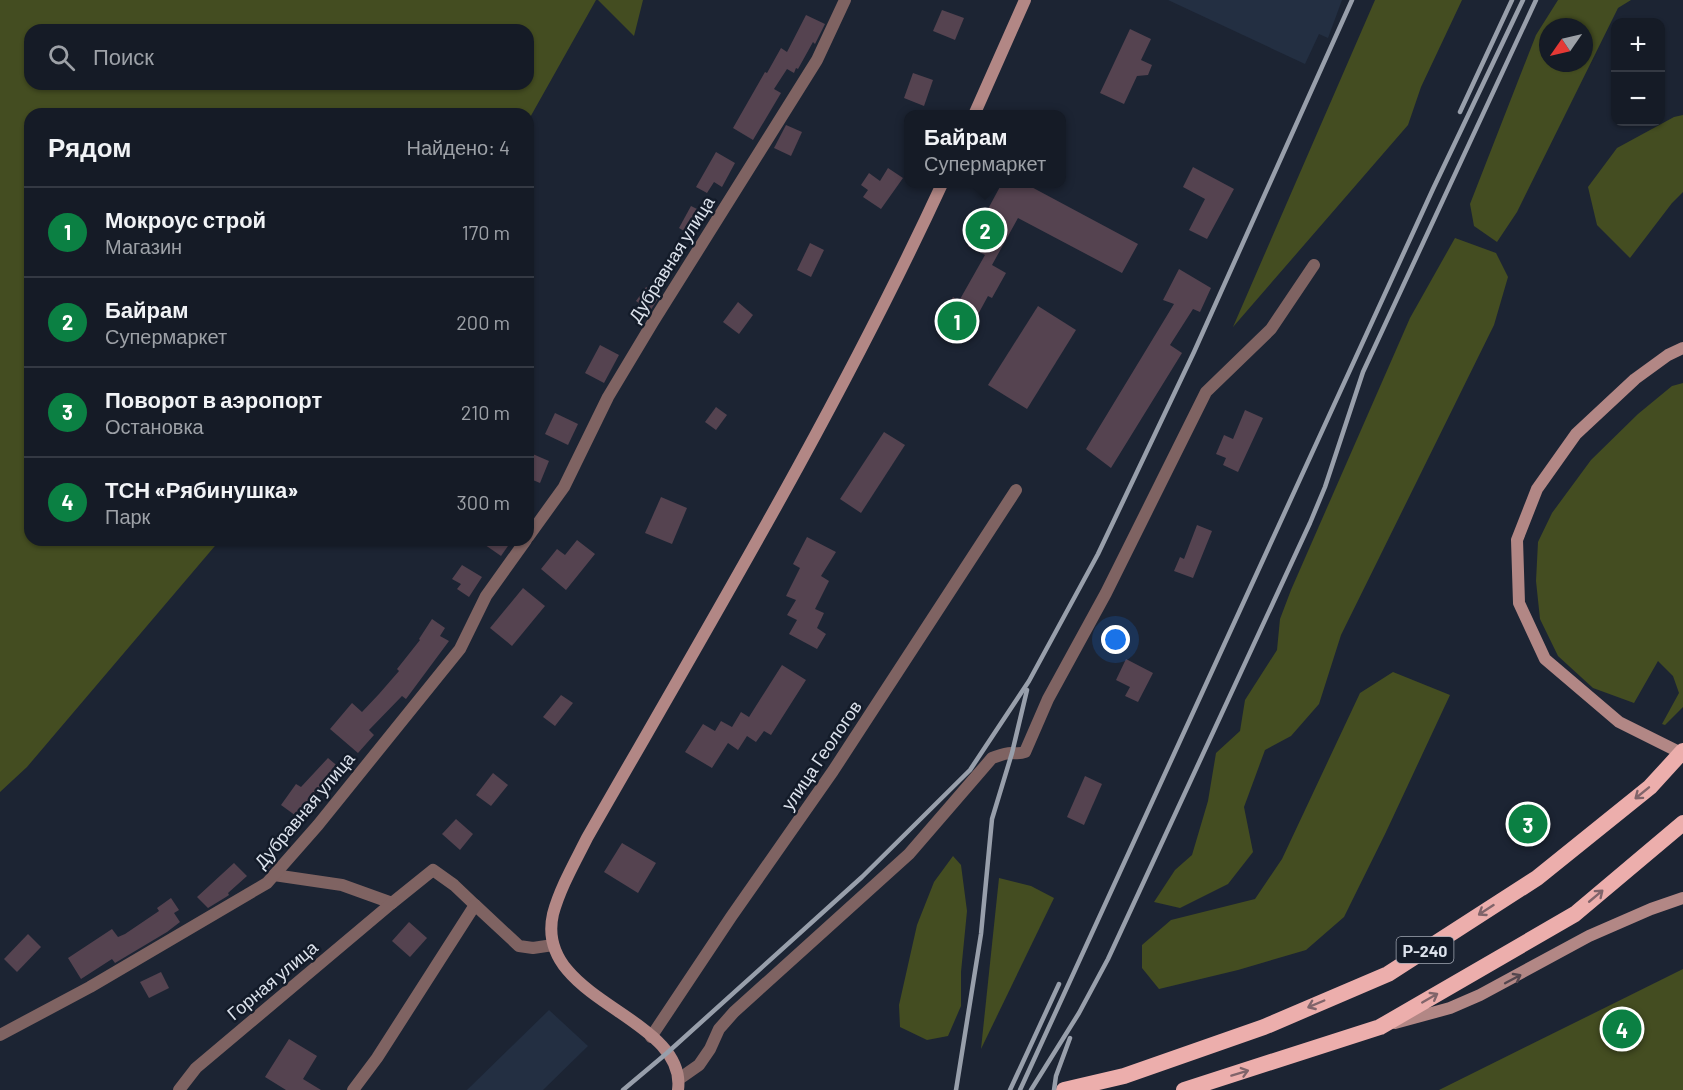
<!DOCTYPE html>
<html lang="ru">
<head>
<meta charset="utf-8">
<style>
  :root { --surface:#151b26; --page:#222832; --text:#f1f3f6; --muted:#9da1a7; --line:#343943; --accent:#0b8043 }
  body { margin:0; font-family:Barlow,sans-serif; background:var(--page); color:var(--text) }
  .controls { position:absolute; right:18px; top:18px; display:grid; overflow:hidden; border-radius:12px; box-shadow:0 2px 4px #0004 }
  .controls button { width:54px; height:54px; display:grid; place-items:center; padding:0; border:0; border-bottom:2px solid var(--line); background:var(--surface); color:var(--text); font:30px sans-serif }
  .compass { position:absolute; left:1539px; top:18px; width:54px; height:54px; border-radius:50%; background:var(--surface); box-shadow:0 2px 4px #0004; rotate:236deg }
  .you { position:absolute; left:1116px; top:640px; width:21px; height:21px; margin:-15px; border:4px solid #fff; border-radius:50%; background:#1a73e8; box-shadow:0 0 0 9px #1a73e833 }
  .badge { display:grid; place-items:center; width:39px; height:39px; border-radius:50%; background:var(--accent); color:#fff; font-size:20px; font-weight:700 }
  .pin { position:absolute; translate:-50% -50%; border:3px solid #fff; box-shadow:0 2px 6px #0006 }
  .popup { position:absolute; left:904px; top:110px; width:162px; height:78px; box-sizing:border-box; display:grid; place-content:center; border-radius:12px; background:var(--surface); filter:drop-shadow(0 2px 4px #0005); font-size:20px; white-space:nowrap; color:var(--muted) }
  .popup b { font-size:22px; color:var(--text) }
  .popup::after { content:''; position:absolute; left:50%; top:100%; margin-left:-12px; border:12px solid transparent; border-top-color:var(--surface) }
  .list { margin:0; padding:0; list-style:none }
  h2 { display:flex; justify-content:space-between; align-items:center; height:78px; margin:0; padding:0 24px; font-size:26px }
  h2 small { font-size:20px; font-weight:400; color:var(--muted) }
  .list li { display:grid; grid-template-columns:39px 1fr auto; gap:18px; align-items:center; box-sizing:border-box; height:90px; padding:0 24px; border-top:2px solid var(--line) }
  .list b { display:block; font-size:22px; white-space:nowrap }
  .list p { margin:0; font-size:20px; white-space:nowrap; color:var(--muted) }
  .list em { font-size:20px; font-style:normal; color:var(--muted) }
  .icon { flex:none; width:33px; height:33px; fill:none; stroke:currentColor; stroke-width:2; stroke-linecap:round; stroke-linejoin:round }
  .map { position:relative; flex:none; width:1683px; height:1090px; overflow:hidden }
  .search { position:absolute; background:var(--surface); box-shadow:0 2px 4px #0004; left:24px; top:24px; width:510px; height:66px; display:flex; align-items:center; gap:15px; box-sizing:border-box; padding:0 21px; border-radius:18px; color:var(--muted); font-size:22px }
  .panel { position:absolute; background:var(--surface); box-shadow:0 2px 4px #0004; left:24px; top:108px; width:510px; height:438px; border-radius:18px }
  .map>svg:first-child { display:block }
  .built { fill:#232f42 }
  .green { fill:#444d21; fill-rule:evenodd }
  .building { fill:#554350 }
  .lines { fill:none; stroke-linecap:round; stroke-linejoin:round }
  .minor { stroke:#7f6362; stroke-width:12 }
  .secondary { stroke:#b28785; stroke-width:12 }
  .trunk { stroke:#ecaeac; stroke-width:16 }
  .rail { stroke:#989fab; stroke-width:4.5 }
  .oneway { stroke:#80646a }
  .oneway2 { stroke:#53464e }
  .labels { text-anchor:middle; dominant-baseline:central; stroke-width:5; stroke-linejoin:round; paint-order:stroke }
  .shield { fill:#131b29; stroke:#a0a6b2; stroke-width:1.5 }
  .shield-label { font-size:16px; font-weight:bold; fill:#dce2ec }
  .street-label { font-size:18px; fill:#dce2ec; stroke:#131b29 }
</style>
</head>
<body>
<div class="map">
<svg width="1683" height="1090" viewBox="0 0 1683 1090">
  <rect width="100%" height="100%" fill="#1c2433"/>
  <g class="built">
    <path d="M1168,0H1342L1328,38L1319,34L1305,64Z"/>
    <path d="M549,1010L588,1046L543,1090H467Z"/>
  </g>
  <g class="green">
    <path d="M0,0H596L528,121V114H30V540H220L27,767L0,792ZM30,30H528V84H30Z"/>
    <path d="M598,0H643L634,36Z"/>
    <path d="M1375,0H1462L1421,87L1408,125L1233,327Z"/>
    <path d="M1558,0H1631L1618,8L1517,212L1497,242L1474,226L1470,204L1536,35ZM1548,27H1584V63H1548Z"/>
    <path d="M1683,115V192L1672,203L1630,258L1597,225L1588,187L1617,148L1674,117Z"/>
    <path d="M1455,238L1496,253L1508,277L1494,325L1341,635L1319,704L1291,736L1265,750L1244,807L1253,852L1228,884L1180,908L1154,902L1175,870L1192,855L1208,801L1216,753L1240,731L1245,700L1277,650L1280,619L1291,590L1410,318Z"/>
    <path d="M1683,383V707L1665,725L1662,724L1679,693L1673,676L1658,661L1634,703L1593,688L1558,656L1540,619L1536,581L1538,542L1552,513L1591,460L1638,414L1672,386Z"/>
    <path d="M1393,672L1450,695L1386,832L1344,917L1306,950L1238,970L1159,989L1142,968V945L1171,920L1255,899L1282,859L1360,693Z"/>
    <path d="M953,856L961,865L967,911L961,972V1006L948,1036L927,1040L900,1027L899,1005L917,925L934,882Z"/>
    <path d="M999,878L1031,886L1054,898L981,1049Z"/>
    <path d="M1683,969V1090H1439Z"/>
  </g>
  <g class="building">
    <path d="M942,10L964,18L955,40L933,31Z"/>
    <path d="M806,15L825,24L815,44L813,42L798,69L796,68L794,73L787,69L774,89L781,93L753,140L733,128L765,72L767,73L781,48L787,52Z"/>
    <path d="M1130,29L1151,39L1141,60L1152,65L1148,75L1137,76L1124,104L1100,93Z"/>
    <path d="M913,73L933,80L924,106L904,98Z"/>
    <path d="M786,125L802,132L791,156L774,148Z"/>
    <path d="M716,152L735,163L722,187L714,182L707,193L696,187Z"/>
    <path d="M1193,167L1234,189L1207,239L1189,230L1205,199L1183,187Z"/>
    <path d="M888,168L903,178L881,209L863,197L868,190L861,185L869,173L880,181Z"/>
    <path d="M1002,183H1024L1138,244L1122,273L1018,218L992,265L1006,273L992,298L988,296L964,340L937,325L953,297L959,301L985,255L968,246Z"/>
    <path d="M691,206L707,214L694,237L679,228Z"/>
    <path d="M810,243L824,250L811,277L797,270Z"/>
    <path d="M1179,269L1211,288L1200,312L1193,309L1170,345L1182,353L1111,468L1086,449L1174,304L1163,300Z"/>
    <path d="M646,287L660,296L650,311L636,301Z"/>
    <path d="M738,302L753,315L739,334L723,322Z"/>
    <path d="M1038,306L1076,330L1027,409L988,385Z"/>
    <path d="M600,345L619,355L604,383L585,373Z"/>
    <path d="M716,407L727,415L716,430L705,422Z"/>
    <path d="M1245,410L1263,418L1238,472L1223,465L1226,458L1216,454L1224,435L1233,439Z"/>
    <path d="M555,413L578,424L568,445L545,434Z"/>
    <path d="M884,432L905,445L861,513L840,499Z"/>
    <path d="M528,452L549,461L540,483L528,478Z"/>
    <path d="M661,497L687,508L672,544L645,533Z"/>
    <path d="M1197,525L1212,531L1193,578L1174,571L1180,557L1184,559Z"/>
    <path d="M807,537L836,552L821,576L829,581L815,609L824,613L817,628L826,634L817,649L789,634L797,620L787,615L796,600L786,596L800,568L793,564Z"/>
    <path d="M478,540H512L501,556Z"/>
    <path d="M577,540L595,554L566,590L541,569L557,549L565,555Z"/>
    <path d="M462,565L482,577L469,597L457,589L461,584L452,579Z"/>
    <path d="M523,588L545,606L512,646L490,628Z"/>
    <path d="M432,619L445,628L440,636L449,641L406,699L402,696L369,730L374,735L358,753L330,729L352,703L362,712L379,694L399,671L397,669L420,640L419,639Z"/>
    <path d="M1126,659L1153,673L1138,702L1125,696L1130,687L1116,680Z"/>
    <path d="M782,665L806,680L771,735L764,731L756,742L747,736L738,750L728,743L712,768L685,752L703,724L715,731L721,721L732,727L741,712L749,717Z"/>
    <path d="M561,695L573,703L555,726L543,717Z"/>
    <path d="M328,758L341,769L315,797L318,800L303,821L281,805L296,784L301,787Z"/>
    <path d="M493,773L508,785L491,806L476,795Z"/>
    <path d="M1085,776L1102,784L1084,825L1067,817Z"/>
    <path d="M456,819L473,834L460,850L442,834Z"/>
    <path d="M622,843L656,863L638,893L604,872Z"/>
    <path d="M266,850L277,859L268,869L258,861Z"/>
    <path d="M234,863L247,876L228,893L229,895L226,897L208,908L197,897Z"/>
    <path d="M171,898L179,910L174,913L180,922L167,932L115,963L112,959L81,979L68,958L112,929L118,937L125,934L159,911L157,908Z"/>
    <path d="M409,922L427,938L410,957L392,941Z"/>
    <path d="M28,934L41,947L17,972L4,959Z"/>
    <path d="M161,972L169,988L149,998L140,982Z"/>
    <path d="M289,1039L317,1056L303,1079L321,1090H286L265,1077Z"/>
  </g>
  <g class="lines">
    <g class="minor">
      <path d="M528,537L564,487L608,397L653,322L817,60L845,0"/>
      <path d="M274,875L342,885L392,903L433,870L454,885L475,905"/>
      <path d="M0,1035L90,987L267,883L318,825L460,649L486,596L526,540"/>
      <path d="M651,1037L731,917L833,771L1016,490"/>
      <path d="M679,1079L699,1065L710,1049L719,1029L734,1012L909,854L992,758C998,756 1005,753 1011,753C1017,753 1020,754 1025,752L1048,699L1106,593L1206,392L1271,329L1314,265"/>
      <path d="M179,1090L196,1068L392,903"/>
      <path d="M353,1090L377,1058L475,905L519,946L533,948L553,945"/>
    </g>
    <g class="secondary">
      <path d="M974,115L1025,0"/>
      <path d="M1683,348L1668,355L1635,379L1576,434L1537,489L1517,540L1519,603L1545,659L1619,722L1683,754"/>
      <path d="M1395,1023L1450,1008L1480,995L1589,936L1651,909L1683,898"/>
      <path d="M678,1090C688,1016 533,1001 553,914C560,888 575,862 587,838C710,623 838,409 942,184"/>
    </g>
    <g class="trunk">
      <path d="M1064,1090L1124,1076L1264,1027L1388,974L1537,878L1650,787L1683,751"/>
      <path d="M1184,1090L1380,1027L1575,914L1683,823"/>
    </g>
    <g class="rail">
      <path d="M1460,112L1512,0"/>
      <path d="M623,1090L667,1053L862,877L970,770L1029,681L1098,554L1194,352L1352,0"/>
      <path d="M956,1090L981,934L992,819L1012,753L1027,690"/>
      <path d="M1010,1090L1059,984"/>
      <path d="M1020,1090L1433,189L1523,0"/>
      <path d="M1031,1090L1079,1013L1108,959L1310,523L1325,487L1363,372L1536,0"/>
      <path d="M1054,1090L1056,1076L1070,1038"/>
    </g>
  </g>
  <defs><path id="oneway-shaft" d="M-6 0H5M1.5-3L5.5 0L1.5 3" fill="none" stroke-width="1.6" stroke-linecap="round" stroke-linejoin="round" transform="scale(1.5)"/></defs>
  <g class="oneway">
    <use href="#oneway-shaft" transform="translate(1642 793) rotate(141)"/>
    <use href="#oneway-shaft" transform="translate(1596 896) rotate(-40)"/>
    <use href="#oneway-shaft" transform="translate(1486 910) rotate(147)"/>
    <use href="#oneway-shaft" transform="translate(1430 998) rotate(-30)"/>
    <use href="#oneway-shaft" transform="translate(1316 1004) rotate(157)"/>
    <use href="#oneway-shaft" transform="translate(1240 1073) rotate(-17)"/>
  </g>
  <use class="oneway2" href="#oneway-shaft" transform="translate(1513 979) rotate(-28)"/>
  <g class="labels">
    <rect class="shield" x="1396.5" y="937" width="57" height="26" rx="4.5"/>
    <g class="shield-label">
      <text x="1425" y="950">Р-240</text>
    </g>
    <g class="street-label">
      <text transform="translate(671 259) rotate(-58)">Дубравная улица</text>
      <text transform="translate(821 755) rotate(-56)">улица Геологов</text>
      <text transform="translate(304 810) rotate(-50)">Дубравная улица</text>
      <text transform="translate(272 980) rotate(-40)">Горная улица</text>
    </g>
  </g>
</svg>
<div class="controls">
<button>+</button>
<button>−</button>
</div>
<svg class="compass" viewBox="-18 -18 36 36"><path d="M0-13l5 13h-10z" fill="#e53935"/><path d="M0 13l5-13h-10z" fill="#9da1a7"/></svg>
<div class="you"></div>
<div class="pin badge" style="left:957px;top:321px">1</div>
<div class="pin badge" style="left:985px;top:230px">2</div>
<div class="popup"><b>Байрам</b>Супермаркет</div>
<div class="pin badge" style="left:1528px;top:824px">3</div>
<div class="pin badge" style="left:1622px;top:1029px">4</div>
<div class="search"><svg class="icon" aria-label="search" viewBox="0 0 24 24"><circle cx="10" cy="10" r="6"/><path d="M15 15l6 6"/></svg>Поиск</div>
<section class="panel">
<h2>Рядом<small>Найдено: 4</small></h2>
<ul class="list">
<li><span class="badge">1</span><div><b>Мокроус строй</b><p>Магазин</p></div><em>170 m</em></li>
<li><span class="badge">2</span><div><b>Байрам</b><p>Супермаркет</p></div><em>200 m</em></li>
<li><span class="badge">3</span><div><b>Поворот в аэропорт</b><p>Остановка</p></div><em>210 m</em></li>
<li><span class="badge">4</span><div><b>ТСН «Рябинушка»</b><p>Парк</p></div><em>300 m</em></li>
</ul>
</section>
</div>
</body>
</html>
